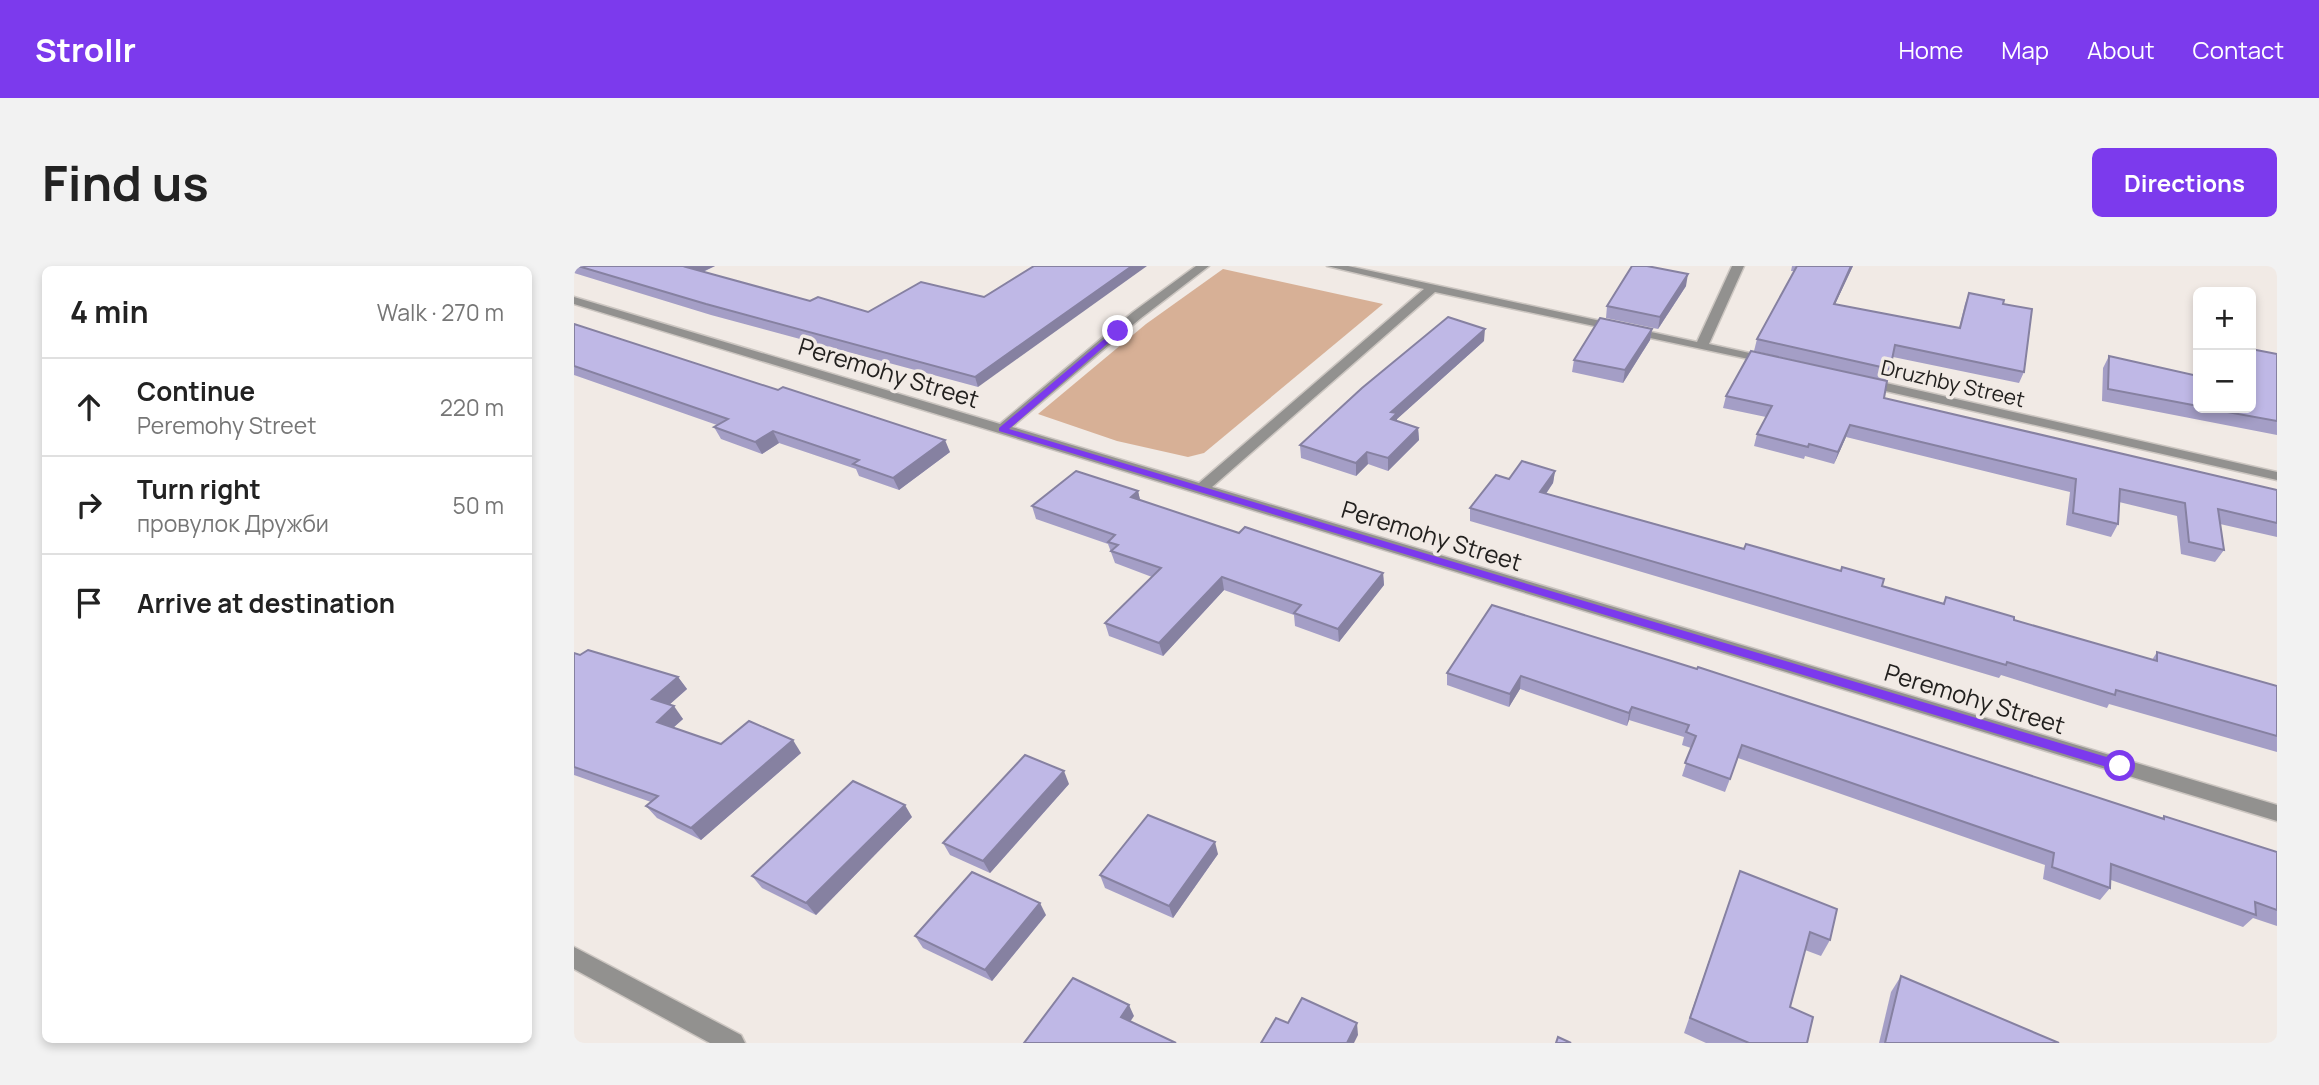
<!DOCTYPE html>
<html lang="en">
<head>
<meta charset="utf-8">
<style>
  :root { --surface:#fff; --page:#f2f2f2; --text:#222; --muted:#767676; --line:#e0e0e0; --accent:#7c3aed }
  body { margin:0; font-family:Manrope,sans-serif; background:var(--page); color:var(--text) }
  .controls { position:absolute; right:21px; top:21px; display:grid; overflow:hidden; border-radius:10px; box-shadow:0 4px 10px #0003 }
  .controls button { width:63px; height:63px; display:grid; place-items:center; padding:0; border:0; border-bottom:2px solid var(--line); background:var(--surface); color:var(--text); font:35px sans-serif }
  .stop { position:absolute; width:21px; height:21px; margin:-16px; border:5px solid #7c3aed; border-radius:50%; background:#fff }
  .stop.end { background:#7c3aed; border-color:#fff; box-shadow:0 2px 7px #0008 }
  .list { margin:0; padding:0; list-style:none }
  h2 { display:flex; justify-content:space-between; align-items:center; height:91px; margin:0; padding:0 28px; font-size:30px }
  h2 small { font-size:23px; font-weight:400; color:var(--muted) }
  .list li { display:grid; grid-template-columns:46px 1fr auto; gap:21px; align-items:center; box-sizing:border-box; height:98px; padding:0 28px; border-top:2px solid var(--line) }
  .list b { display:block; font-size:26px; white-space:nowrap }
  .list p { margin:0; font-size:23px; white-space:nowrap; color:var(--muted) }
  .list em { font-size:23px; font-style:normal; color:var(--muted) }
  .icon { flex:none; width:38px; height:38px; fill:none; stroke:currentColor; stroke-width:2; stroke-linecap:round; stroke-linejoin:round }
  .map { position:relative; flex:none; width:1703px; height:777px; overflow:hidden; border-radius:10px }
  header { display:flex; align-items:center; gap:42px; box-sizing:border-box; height:98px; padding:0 35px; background:var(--accent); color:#fff }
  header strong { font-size:33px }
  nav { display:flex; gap:38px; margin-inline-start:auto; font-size:24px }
  .intro { display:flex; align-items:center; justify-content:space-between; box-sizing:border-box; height:168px; padding:0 42px }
  h1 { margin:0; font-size:49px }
  .button { padding:18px 32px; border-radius:10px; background:var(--accent); color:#fff; font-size:24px; font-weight:700 }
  main { display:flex; gap:42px; padding:0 42px }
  aside { flex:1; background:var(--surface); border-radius:10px; box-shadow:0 4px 10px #0003 }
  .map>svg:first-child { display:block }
  .green { fill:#d7b096 }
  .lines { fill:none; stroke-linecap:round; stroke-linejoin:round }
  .minor-casing { stroke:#ccc6c1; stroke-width:3 }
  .minor { fill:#92918f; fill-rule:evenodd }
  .wall { fill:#a49ec6 }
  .shaded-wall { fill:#8681a1 }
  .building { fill:#bfb8e6; stroke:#8681a1; stroke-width:2 }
  .route { fill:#7c3aed }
  .labels { text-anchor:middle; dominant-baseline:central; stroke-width:7; stroke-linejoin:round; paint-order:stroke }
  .far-street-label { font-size:21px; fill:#22201e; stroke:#f1eae5 }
  .street-label { font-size:24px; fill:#22201e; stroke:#f1eae5 }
</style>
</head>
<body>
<header>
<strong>Strollr</strong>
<nav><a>Home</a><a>Map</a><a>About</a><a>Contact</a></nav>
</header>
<div class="intro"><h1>Find us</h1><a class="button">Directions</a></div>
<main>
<aside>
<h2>4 min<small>Walk · 270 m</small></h2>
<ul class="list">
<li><svg class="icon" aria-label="ahead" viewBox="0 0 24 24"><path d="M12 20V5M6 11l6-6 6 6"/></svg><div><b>Continue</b><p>Peremohy Street</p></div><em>220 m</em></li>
<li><svg class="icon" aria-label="right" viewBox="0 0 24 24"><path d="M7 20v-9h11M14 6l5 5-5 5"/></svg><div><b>Turn right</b><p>провулок Дружби</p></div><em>50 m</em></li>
<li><svg class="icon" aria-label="arrive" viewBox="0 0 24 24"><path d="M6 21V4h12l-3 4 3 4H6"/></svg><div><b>Arrive at destination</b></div></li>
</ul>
</aside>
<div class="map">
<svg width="1703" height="777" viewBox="0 0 1703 777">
  <rect width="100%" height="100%" fill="#f1eae5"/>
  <path class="green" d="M649,3L809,38L630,187L614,191L543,175L464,148L572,58Z"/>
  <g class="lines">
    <g class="minor-casing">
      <g id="minor">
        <path d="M622,0H635L567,52L438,161L625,217L850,23L753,0H774L1123,76L1158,0H1170L1135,78L1198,92V98L861,26L638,221L1703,539V555L0,38V31L426,158L559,46Z"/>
        <path d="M1290,112L1703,206V214L1285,119V113Z"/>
        <path d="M0,681L167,769L171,777H136L0,703Z"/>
      </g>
    </g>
    <use href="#minor" class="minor"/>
  </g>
  <g class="wall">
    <path d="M0,0H141L129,6L236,35L294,46L410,31L404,121L137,49L0,7Z"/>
    <path d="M1218,0H1279L1261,38L1385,62L1391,38L1395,27L1429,38L1450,106L1445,117L1319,91L1312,115L1180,85L1183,73L1220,5H1217Z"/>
    <path d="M1112,20L1084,63L1032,52L1033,40Z"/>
    <path d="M0,58L376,186L325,224L285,210L282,203L205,177L188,188L147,173L140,161L143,159L0,109Z"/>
    <path d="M1078,63L1076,74L1049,117L998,106L1000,94Z"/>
    <path d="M910,75L823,153V155L844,162L845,174L814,205L794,198L782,210L727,192L726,179Z"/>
    <path d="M1703,88V169L1528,135L1529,102L1535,90L1624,110V142H1677Z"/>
    <path d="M1152,130L1310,132L1703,224V271L1646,258L1650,284L1641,296L1607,288L1603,250L1545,236L1544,258L1537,271L1492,259L1496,226L1272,171L1260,198L1231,190L1230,193L1180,180L1183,168L1192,151L1149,142Z"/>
    <path d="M981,205L979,217L972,228L1369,337L1372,331L1440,354L1578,394L1583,386L1703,420V486L1535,438L1533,442L1427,409L1425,412L896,255V242L935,213Z"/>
    <path d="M564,225L566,234L665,267L809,307L810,319L765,376L721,360L720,349L650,324L589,390L535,370L531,357L578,311L541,297L534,278L462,253L458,240Z"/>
    <path d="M918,339L1588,552L1590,550L1703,586V660L1679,652L1669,661L1537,614L1536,622L1526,634L1469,613L1471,599L1164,492L1151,526L1108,510L1117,482L1108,479L1110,471L1055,454L1053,460L946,423L935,441L873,419V407Z"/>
    <path d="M0,387L104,411L113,423L95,439L109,453L99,462L147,478L227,487L127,574L83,552L72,540L77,536L0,509Z"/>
    <path d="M495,518L416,607L376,589L369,577Z"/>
    <path d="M338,551L242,649L188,622L178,610Z"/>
    <path d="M644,588L599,652L531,622L526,609Z"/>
    <path d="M1166,605L1256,674L1247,690L1231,684L1216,741L1233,777H1132L1110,767Z"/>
    <path d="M472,649L418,715L349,682L341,670Z"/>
    <path d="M1327,710L1485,777H1305L1317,726Z"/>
  </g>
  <g class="shaded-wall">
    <path d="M114,0H141L117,11L112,1Z"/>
    <path d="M558,0H573L404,121L401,111Z"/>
    <path d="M1277,0H1279L1256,49L1260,38Z"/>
    <path d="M1114,8L1112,20L1084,63L1086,51Z"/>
    <path d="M911,63L910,75L823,153V160L817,166V146Z"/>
    <path d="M1078,63L1076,74L1049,117L1051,104Z"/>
    <path d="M1276,159L1272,171L1260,198L1264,186Z"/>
    <path d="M844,162L845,174L814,205V192Z"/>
    <path d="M199,165L205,177L188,188L181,176Z"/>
    <path d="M371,174L376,186L325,224L319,212Z"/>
    <path d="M793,186L794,198L782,210V197Z"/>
    <path d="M981,205L979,217L964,239L966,226Z"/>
    <path d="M564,225L567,238L557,231Z"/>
    <path d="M809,307L810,319L765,376L764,363Z"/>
    <path d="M648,311L650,324L589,390L585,377Z"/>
    <path d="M947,410L946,423L935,441L936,428Z"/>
    <path d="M104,411L113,423L87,446L78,433Z"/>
    <path d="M100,440L109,453L92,468L83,456Z"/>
    <path d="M1058,441L1055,454L1053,460L1055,447Z"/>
    <path d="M219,474L227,487L127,574L117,562Z"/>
    <path d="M490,505L495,518L416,607L409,595Z"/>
    <path d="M331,539L338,551L242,649L232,637Z"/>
    <path d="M641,576L644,588L599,652L595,640Z"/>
    <path d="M466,637L472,649L418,715L411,704Z"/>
    <path d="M555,739L560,750L552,762L547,751Z"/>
    <path d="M783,757L784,769L780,777H773Z"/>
  </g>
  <g class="building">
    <path d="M4,0H114L112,1L236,35L244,31L294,46L347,16L410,31L460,0H558L401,111L132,38Z"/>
    <path d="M1058,0H1073L1114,8L1086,51L1033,40Z"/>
    <path d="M1223,0H1277L1260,38L1386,62L1395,27L1430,34L1429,38L1458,43L1450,106L1321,79L1316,103L1183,73Z"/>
    <path d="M874,51L911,63L817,146L823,147L817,153L844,162L814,192L793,186L782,197L726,179L788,122Z"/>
    <path d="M1026,52L1078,63L1051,104L1000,94Z"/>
    <path d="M0,58L204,124L209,121L371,174L319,212L279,198L285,194L199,165L181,176L140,161L154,153L0,100Z"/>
    <path d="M1677,83L1703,88V155L1631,142H1677Z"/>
    <path d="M1177,85L1313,115L1310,132L1703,224V257L1644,243L1650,284L1615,276L1611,237L1546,223L1544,258L1499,247L1502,213L1276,159L1264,186L1235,178L1234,181L1183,168L1198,140L1152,130Z"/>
    <path d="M1535,90L1624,110V140L1534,123Z"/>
    <path d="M948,195L981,205L966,226L1170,283L1172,278L1267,305L1268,301L1310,313L1308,320L1370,338L1372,331L1440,351V354L1583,395V386L1703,420V470L1542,424L1541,429L1433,396L1432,399L896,242L922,209L935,213Z"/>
    <path d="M502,205L564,225L557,231L665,267L671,261L809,307L764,363L720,347L727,339L648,311L585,377L531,357L587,302L537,285L544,279L534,276L541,269L458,240Z"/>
    <path d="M918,339L1123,403L1124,401L1590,553V550L1703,586V644L1681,636L1682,649L1537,598L1536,622L1478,601L1480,587L1168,479L1156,513L1111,497L1122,470L1112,466L1115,459L1058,441L1055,447L947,410L936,428L873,407Z"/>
    <path d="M14,384L104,411L78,433L100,440L83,456L147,478L175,455L219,474L117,562L72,540L84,530L0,501V387L6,389Z"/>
    <path d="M451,489L490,505L409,595L369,577Z"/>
    <path d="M279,515L331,539L232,637L178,610Z"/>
    <path d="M574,549L641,576L595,640L526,609Z"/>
    <path d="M1166,605L1263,643L1256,674L1236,666L1216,741L1239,751L1233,777H1175L1116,752Z"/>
    <path d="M398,606L466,637L411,704L341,670Z"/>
    <path d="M1327,710L1485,777H1311Z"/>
    <path d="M499,712L555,739L547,751L602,777H450Z"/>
    <path d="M728,732L783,757L773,777H687L702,752L714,757Z"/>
    <path d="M984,771L997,777H982Z"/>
  </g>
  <path class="route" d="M541,64L548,65L435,163L1546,495L1552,500L1546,505L425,165V162Z"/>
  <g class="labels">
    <g class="far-street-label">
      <text transform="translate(1379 117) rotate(13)">Druzhby Street</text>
    </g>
    <g class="street-label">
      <text transform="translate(315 106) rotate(17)">Peremohy Street</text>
      <text transform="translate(858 269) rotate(17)">Peremohy Street</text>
      <text transform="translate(1401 432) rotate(17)">Peremohy Street</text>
    </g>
  </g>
</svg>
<div class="controls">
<button>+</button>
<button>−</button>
</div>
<div class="stop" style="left:1546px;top:500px"></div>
<div class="stop end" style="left:544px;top:65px"></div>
</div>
</main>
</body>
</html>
